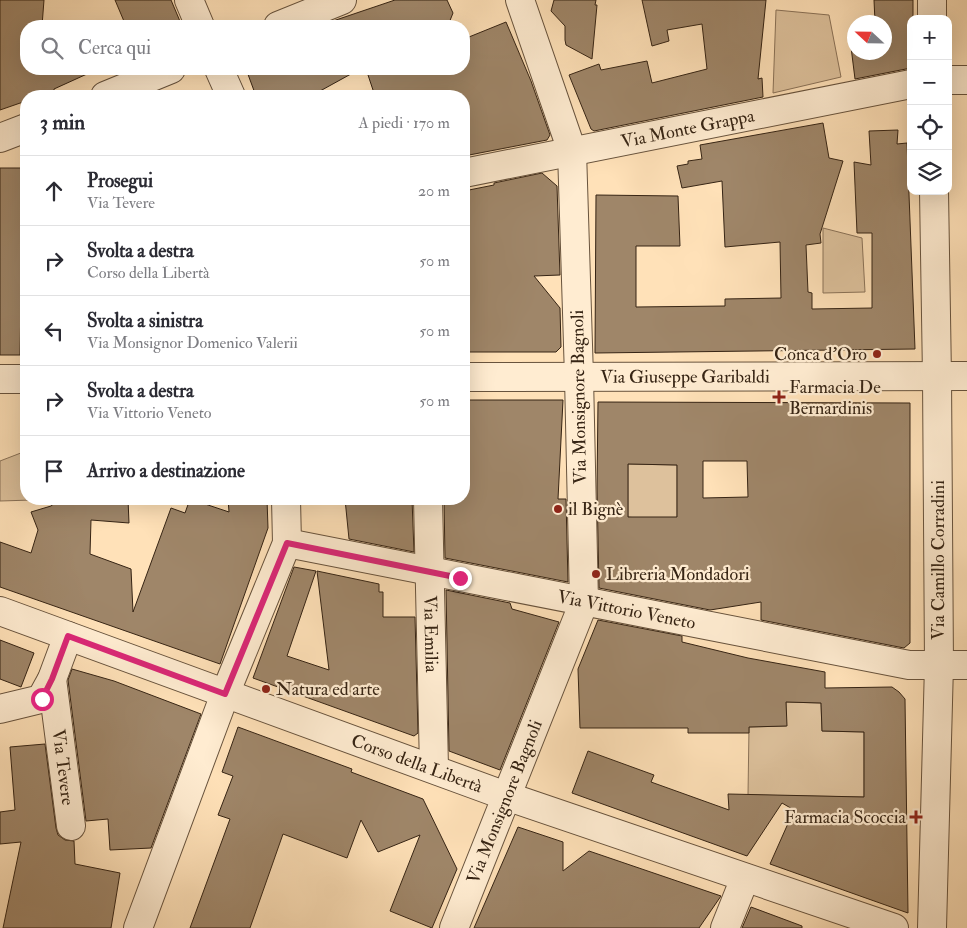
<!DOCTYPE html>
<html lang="it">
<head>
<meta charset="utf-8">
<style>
  :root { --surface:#fff; --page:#f7f7f7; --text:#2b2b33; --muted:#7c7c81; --line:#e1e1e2 }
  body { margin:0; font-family:"IM FELL Double Pica",serif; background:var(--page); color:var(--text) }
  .controls { position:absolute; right:15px; top:15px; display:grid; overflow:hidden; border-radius:10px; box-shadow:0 5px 20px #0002 }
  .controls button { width:45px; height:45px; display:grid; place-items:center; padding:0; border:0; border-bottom:1px solid var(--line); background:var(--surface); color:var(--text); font:25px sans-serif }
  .compass { position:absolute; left:847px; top:15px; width:45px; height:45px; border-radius:50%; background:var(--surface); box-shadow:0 5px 20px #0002; rotate:292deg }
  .stop { position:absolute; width:15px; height:15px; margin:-11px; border:4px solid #db2777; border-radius:50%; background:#fff }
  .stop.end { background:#db2777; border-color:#fff; box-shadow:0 1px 5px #0008 }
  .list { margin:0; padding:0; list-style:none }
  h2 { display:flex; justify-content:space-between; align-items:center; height:65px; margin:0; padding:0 20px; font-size:21px }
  h2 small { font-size:16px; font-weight:400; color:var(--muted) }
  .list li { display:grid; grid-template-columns:32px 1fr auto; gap:15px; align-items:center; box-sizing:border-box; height:70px; padding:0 20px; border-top:1px solid var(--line) }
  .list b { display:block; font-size:19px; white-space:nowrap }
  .list p { margin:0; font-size:16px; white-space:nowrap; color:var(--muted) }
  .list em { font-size:16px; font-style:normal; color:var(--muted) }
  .icon { flex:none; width:28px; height:28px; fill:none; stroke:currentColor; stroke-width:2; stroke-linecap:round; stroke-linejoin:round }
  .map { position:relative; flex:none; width:967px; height:928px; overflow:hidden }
  .search { position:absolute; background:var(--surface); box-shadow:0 5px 20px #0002; left:20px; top:20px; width:450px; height:55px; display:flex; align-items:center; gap:12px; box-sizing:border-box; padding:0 18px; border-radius:20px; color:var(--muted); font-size:19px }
  .panel { position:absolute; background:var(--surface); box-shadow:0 5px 20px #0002; left:20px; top:90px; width:450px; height:415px; border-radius:20px }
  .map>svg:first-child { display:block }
  .green { fill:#ddc19c; stroke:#8a7258 }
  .building { fill:#9f8669; stroke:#362414; fill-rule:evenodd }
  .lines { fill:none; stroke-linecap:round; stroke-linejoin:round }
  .minor-casing { stroke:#68533d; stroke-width:30 }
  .minor { stroke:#ffecd1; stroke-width:28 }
  .route { stroke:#db2777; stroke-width:6 }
  .poi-dot { fill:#8f2418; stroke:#ffecd1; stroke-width:2 }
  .labels { text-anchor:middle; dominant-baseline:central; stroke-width:4.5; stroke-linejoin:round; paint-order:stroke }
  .street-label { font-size:18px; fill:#362414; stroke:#ffecd1 }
  .poi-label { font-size:18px; fill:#362414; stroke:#ffecd1; text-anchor:start }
</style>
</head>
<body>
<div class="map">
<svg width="967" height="928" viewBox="0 0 967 928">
  <rect width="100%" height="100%" fill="#ffe1b8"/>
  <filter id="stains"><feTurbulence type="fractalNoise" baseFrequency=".004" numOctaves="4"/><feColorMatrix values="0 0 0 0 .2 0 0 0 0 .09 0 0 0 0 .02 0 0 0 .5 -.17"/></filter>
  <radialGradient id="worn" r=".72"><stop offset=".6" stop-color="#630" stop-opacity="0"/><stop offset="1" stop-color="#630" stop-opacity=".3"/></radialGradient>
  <g class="green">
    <path d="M776,10L829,15L841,77L773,93Z"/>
    <path d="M823,228L862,238L865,292L823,293Z"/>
    <path d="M26,451V499L32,500L0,501V461Z"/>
    <path d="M628,464L677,465V523L628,517Z"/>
    <path d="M786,702L821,703L822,731L864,732V797L748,795L749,727L786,726Z"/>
  </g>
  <g class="building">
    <path d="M0,0H44L42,26H26V69H98L54,89V91L39,96H26V101L0,110Z"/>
    <path d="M115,0H171L182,26H126Z"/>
    <path d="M395,0H447L453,13L449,23L441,26H327V23Z"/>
    <path d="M554,0H596L595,5H597L592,59L566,45L565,40V26L551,11Z"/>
    <path d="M642,0H766L758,79L762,78L763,97L594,131L591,129L569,75L599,64L601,70L647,61L652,83L707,69L702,24L667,30L669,41L652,46Z"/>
    <path d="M874,0H913V19H911V68L855,79L851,47L854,46V52H884V22H875Z"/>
    <path d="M506,22L531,81L550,135L547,140L464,156V96H375L366,69H464V39Z"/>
    <path d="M246,69H360L311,96H256Z"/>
    <path d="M823,123L829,158L843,161L820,234L821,243L806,245L808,292L812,293V309L872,308V233H857L854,162L871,165L869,131L898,130L897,144L907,143L915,349L595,353L596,195L678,196L680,246H636V307L725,306V299L781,298L780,242L725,247L722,181L682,188L677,166L688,164V161L702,159L700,145Z"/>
    <path d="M0,168H26V244H22L20,355H0Z"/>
    <path d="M542,173L557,186L560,275L534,276L560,308L561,347L556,352H464V191L494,185V183Z"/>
    <path d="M464,400H563L558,499H566L568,582L445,558L444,499H464Z"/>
    <path d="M598,402L910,403V643L904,648L761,620V602L710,610L599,588L597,488ZM703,461H747L748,497L703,498ZM628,464L677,465V517H628Z"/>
    <path d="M90,499H128L129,523L91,520L90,554L131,569L133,612L171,508L185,513L190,499L229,512L228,499H267L268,528L220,664L0,587V542L31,553L38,530L31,512L51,506L56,502L90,503Z"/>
    <path d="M345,499H412L414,552L349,539Z"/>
    <path d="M294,567L316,571L287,656L329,670L317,571L379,584V592H383V617H415L418,733L414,736L253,678Z"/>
    <path d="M446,590L510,603L512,609L559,622L500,770L449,751Z"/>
    <path d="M598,620L682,636V642L748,658L825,672V688L892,687L899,692L905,699L908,913L770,864L794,810L782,803L747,856L572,793L588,751L654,775L651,782L729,810L728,794L864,797V732L822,731L821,703L786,702L787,726L749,727V733H688V728H580L578,669Z"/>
    <path d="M0,640L34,653L21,687L0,679Z"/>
    <path d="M72,669L114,681L201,714L151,848L110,850L108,819L86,821L68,680Z"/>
    <path d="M238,727L352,769L351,772L423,799L457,869L432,928L390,911L420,835L378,852L361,820L347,858L283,834L250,928H190L230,819L218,815L233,776L222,772Z"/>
    <path d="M45,744L56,828L58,835L65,840L74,841L75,864L120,873L111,928H3L21,842L0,844V812L15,810L10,747Z"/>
    <path d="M518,827L563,842V871L589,851L721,896L699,928H474Z"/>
    <path d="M751,907L802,926V928H742Z"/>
  </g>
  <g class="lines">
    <g class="minor-casing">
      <g id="minor">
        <path d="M189,0L200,26"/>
        <path d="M932,19V0"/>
        <path d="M278,26L342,0"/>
        <path d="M219,69L231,96"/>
        <path d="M948,80H967"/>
        <path d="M105,96L171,69"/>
        <path d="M0,138L26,128"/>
        <path id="s1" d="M464,173L911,84"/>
        <path id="s2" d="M464,377L967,376"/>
        <path d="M0,379H26"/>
        <path id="s3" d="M428,499L434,768"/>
        <path id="s4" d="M287,543L909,665H967"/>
        <path id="s5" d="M0,611L506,796L894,928"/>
        <path id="s6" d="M52,679L71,826"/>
        <path d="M0,709L41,699L52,679L68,636"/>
        <path d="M138,928L225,694L287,543L286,499"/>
        <path id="s7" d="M454,928L584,602L579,377L572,151L520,0"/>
        <path d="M725,928L745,878"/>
        <path d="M932,928L939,665L937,377L934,191"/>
      </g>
    </g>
    <use href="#minor" class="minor"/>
  </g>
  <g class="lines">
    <path class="route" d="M42,699L52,679L68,636L225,694L287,543L460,578"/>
  </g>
  <g class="poi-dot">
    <circle cx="877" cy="354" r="5"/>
    <path d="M776.5 389.5h5v5h5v5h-5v5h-5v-5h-5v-5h5z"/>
    <circle cx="558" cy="509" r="5"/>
    <circle cx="596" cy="574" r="5"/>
    <circle cx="266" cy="689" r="5"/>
    <path d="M913.5 809.5h5v5h5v5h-5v5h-5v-5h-5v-5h5z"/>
  </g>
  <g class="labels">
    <g class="street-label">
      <text stroke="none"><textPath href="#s1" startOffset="228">Via Monte Grappa</textPath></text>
      <text stroke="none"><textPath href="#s2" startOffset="221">Via Giuseppe Garibaldi</textPath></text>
      <text transform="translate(579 397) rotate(-91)">Via Monsignore Bagnoli</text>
      <text transform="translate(938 560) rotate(-90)">Via Camillo Corradini</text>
      <text stroke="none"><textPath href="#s4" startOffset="346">Via Vittorio Veneto</textPath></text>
      <text stroke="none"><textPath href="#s3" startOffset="135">Via Emilia</textPath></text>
      <text stroke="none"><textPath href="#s5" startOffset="444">Corso della Libertà</textPath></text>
      <text stroke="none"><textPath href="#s6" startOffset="89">Via Tevere</textPath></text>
      <text stroke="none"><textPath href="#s7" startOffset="136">Via Monsignore Bagnoli</textPath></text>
    </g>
    <g class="poi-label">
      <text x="867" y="354" text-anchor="end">Conca d'Oro</text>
      <text x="789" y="387">Farmacia De<tspan x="789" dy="21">Bernardinis</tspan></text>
      <text x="568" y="509">il Bignè</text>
      <text x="606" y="574">Libreria Mondadori</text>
      <text x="276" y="689">Natura ed arte</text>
      <text x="906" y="817" text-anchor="end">Farmacia Scoccia</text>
    </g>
  </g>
  <rect width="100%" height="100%" filter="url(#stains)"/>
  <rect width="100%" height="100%" fill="url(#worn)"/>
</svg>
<div class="controls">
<button>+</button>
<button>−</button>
<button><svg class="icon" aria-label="locate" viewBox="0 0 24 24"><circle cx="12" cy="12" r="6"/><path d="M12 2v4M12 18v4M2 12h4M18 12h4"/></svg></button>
<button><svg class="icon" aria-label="layers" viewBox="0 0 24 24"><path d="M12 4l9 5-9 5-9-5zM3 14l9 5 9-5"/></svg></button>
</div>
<svg class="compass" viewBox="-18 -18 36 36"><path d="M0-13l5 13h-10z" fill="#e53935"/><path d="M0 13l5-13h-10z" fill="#7c7c81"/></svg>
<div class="stop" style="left:42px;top:699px"></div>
<div class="stop end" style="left:460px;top:578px"></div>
<div class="search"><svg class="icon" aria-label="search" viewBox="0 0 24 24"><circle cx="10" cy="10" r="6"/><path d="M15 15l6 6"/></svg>Cerca qui</div>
<section class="panel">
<h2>3 min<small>A piedi · 170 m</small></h2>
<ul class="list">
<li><svg class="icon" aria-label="ahead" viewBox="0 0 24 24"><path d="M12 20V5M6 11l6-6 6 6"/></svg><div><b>Prosegui</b><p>Via Tevere</p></div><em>20 m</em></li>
<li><svg class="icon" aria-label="right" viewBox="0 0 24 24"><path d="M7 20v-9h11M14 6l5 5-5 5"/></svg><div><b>Svolta a destra</b><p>Corso della Libertà</p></div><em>50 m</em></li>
<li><svg class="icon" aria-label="left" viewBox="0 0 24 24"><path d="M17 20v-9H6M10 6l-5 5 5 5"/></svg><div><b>Svolta a sinistra</b><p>Via Monsignor Domenico Valerii</p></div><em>50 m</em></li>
<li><svg class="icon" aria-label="right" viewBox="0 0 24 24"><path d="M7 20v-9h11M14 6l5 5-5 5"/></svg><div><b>Svolta a destra</b><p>Via Vittorio Veneto</p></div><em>50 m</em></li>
<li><svg class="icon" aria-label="arrive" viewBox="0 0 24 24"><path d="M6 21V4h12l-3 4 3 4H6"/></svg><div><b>Arrivo a destinazione</b></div></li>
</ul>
</section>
</div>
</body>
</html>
